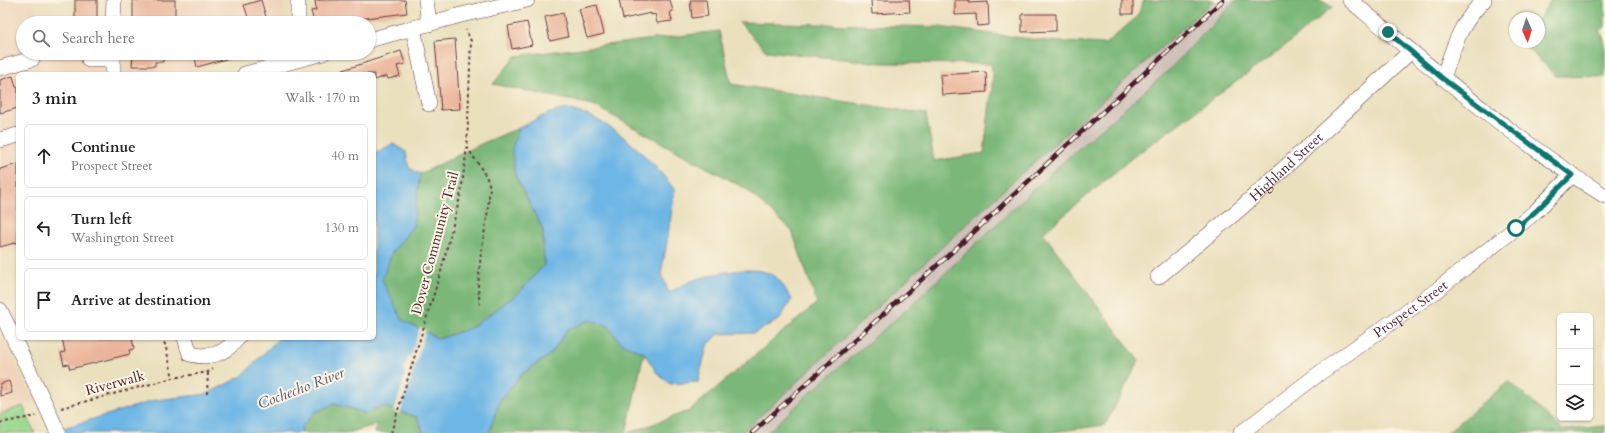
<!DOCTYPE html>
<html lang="en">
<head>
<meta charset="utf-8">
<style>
  :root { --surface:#fff; --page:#f2f2f2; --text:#222; --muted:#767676; --line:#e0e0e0 }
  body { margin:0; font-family:Cardo,serif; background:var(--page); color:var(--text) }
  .controls { position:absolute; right:12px; bottom:12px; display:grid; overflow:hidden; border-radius:6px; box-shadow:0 1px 3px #0004 }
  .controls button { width:36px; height:36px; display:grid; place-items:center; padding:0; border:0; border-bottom:1px solid var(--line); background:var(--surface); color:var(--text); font:20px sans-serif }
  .compass { position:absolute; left:1509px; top:12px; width:36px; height:36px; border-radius:50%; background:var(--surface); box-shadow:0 1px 3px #0004; rotate:177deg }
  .stop { position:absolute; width:12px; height:12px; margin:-9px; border:3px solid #0f766e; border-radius:50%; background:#fff }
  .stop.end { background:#0f766e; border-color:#fff; box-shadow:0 1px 4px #0008 }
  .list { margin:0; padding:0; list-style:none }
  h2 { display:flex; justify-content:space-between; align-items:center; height:52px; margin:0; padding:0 16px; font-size:17px }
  h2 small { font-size:13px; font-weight:400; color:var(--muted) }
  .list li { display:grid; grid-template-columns:26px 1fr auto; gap:12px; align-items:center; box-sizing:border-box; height:64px; margin:0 8px 8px; padding:0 8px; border:1px solid var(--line); border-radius:6px }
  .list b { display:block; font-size:15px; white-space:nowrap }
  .list p { margin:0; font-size:13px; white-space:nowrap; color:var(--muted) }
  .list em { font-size:13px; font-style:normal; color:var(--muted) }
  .icon { flex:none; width:22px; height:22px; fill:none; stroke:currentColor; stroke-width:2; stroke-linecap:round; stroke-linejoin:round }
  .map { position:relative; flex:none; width:1605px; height:433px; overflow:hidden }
  .search { position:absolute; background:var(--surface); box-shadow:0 1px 3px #0004; left:16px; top:16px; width:360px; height:44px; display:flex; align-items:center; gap:10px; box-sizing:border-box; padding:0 14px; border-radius:22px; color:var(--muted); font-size:15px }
  .panel { position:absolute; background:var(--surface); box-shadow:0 1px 3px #0004; left:16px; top:72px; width:360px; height:268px; border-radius:6px }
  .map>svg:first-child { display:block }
  .built { fill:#f0d5bc }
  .industrial { fill:#cec1b9 }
  .green { fill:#98d68c; stroke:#717a5c }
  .forest { fill:#7ab778; stroke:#626b52 }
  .water { fill:#6db6e5; stroke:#5c6a88 }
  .pier { fill:#ebe0be }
  .building { fill:#ebb59b }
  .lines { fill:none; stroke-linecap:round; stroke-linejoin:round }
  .minor-casing { stroke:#623c41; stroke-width:16 }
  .path { stroke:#623c41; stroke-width:2; stroke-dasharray:3 3; stroke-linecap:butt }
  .minor { stroke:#fff; stroke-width:15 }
  .rail-casing { stroke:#4a1f2b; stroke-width:4.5 }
  .rail { stroke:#fcf5e5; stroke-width:3; stroke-dasharray:9; stroke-linecap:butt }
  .minor-bridge-casing { stroke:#623c41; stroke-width:16; stroke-linecap:butt }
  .minor-bridge { stroke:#fff; stroke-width:15 }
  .route { stroke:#0f766e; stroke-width:5 }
  .labels { text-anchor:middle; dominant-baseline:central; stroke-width:4; stroke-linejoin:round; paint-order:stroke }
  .street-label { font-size:14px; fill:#4a1f2b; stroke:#fcf5e5 }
  .water-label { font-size:15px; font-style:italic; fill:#56546c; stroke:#fcf5e5 }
</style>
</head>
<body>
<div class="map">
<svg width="1605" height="433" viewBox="0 0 1605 433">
  <rect width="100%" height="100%" fill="#fcf5e5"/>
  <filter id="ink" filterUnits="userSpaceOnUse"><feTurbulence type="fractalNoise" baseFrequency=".025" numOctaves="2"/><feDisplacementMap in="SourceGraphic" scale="8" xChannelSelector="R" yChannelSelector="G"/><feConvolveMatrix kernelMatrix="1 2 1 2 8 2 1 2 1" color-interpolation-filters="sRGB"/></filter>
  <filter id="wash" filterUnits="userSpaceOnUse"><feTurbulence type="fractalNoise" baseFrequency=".012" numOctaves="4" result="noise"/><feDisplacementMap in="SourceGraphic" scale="16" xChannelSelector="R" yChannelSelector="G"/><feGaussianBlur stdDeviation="0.9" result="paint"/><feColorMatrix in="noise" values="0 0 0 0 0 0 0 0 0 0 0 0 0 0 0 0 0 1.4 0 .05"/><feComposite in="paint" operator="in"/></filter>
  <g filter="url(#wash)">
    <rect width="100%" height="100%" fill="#ebe0be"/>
    <g class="built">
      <path d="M0,0H32L38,23H23V53H256L180,74H18V249L0,253Z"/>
      <path d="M122,0H284L285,23H122Z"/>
      <path d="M0,331L34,401L0,414Z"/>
    </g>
    <path class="industrial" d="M1214,0H1236L1166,73L1057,167L905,311L813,390L767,433H742L998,195Z"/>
    <path class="green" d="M23,406L35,433H0V414Z"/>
    <g class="forest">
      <path d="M1144,0H1214L998,195L742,433H628L689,411L817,303L792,231L746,189L593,105L493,84L516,56L719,31L731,84L926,114L934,161L984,153L993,77L991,64L882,63L766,51L739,22L939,27L1046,41L1105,44L1137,17Z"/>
      <path d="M1236,0H1320L1332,7L1285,46L1133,157L1043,233L1139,361L1105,425L1044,433H767L813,390L905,311L1057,167L1166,73Z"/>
      <path d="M1551,0H1605V27L1600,30L1605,43V77L1556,76L1522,43L1539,42V18Z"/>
      <path d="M519,128L512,149L515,175L543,230L544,265L520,292L471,328L439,339L402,320L382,280L392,253L413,226L420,174L483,143Z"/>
      <path d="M590,319L608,326L622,343L644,353L626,433H489L500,400L522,374L551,354L567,330Z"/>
      <path d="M1509,381L1563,430L1605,426V433H1447Z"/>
      <path d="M334,404L365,413L382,406L417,417L424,433H375L378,424L348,433H302L301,428L315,412Z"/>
    </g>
    <path class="water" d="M568,109C576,112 586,114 594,118C627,135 652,161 675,190L666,248L661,273L669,293C678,288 687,282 697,279C717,273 761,262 778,279C783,284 787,293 792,299L779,320L754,333L719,334L707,346L698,382L670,384L657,373L644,353L621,343L608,326L590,320L567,330L551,354L522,374L500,400L489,433H424L417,417L382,406L366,413L334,404L315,412L301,428L302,433H47L156,400L207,394L242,376L279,338H374V156L377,152L393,144L406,152L409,168L420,174L413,226L392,253L382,280L402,320L439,339L471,328L520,292L544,265L543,230L515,175L512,149L519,128L549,113Z"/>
    <path class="pier" d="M420,327L426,330L400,414L394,412L405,375L404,368L407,359L411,355Z"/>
    <g id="blocks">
      <g class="building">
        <rect x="75" y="0" width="22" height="23"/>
        <rect x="133" y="0" width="42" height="23"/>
        <path d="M261,0L266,17L263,18L264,23H250L244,5Z"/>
        <path d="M315,0H405L407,13L341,21V23H314L311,11L316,10Z"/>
        <path d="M619,0H670L673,11L670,12L672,21L657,23L655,14L651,15V13L623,19Z"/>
        <path d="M690,0H706L708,16L692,18Z"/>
        <path d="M871,0H909L910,12L872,14Z"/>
        <path d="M955,0H969V3L988,2L989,25L977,26L976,14L955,15Z"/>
        <rect x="1122" y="0" width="11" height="14"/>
        <path d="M597,5L604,34L587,38L579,9Z"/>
        <path d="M563,13L568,37L550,41L545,17Z"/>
        <path d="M1022,14H1056V31L1022,32Z"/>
        <path d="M527,22L532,45L512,49L508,26Z"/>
        <path d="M455,39L460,109L441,110L435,41Z"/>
        <path d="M401,51L405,64L397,66L400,76L388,79L387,76L374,80V74H337V72Z"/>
        <path d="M133,53H163V62H155V66H132Z"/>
        <path d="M194,53H237V56L197,67Z"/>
        <path d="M986,72L987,92L942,95L940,75Z"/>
        <path d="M13,76L16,87H18V108L0,113V80Z"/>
        <path d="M18,164V242L0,247V169Z"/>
        <path d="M62,338H132L134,349L129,350L130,354L70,369L68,364L64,365L61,353L65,352Z"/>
        <path d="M9,381L12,393L0,396V384Z"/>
      </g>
    </g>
  </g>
  <g filter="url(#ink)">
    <use href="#blocks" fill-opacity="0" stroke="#623c41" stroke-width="1"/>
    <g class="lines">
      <g class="minor-casing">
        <g id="minor">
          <path d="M426,0L429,24"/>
          <path d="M1350,0C1431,68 1515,140 1605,196"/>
          <path d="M113,23L114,0"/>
          <path d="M298,23V0"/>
          <path d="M413,28L429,104"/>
          <path d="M369,40L461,15L527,0"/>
          <path d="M89,60L113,59"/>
          <path d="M0,68L32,59"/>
          <path d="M113,74V53"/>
          <path d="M245,74L323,53"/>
          <path d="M1443,78C1454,46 1459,25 1484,0"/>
          <path d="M0,140L18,135"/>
          <path id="s1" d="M1158,277L1241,208L1411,51"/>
          <path d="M0,310L46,406"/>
          <path d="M185,338L190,354C209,359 225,354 238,338"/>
          <path id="s2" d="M1241,433L1321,372L1433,293L1516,228L1536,211L1572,175"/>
        </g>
      </g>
      <g class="path">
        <path d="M467,147L486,176L490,187L487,217L481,253L478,286L480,307"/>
        <path d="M160,338L165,344L173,378"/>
        <path d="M207,394L208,372"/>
        <path d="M61,408L173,378L208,372L213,369"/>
        <path d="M0,423L36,416"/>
        <path d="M391,433L441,271L461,193L467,147L471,41L466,30"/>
      </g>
      <use href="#minor" class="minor"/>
      <g class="rail-casing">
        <path id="rail" d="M752,433L963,242L1223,0"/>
      </g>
      <use href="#rail" class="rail"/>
      <g class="minor-bridge-casing">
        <path id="minor-bridge" d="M46,406L58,433"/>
      </g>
      <use href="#minor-bridge" class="minor-bridge"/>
    </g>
  </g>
  <g class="lines" filter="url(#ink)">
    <path class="route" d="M1388,32L1442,78L1572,175L1536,211L1516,228"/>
  </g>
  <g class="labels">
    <g class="street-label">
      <text stroke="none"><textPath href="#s1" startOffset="169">Highland Street</textPath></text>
      <text transform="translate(435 243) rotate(-75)">Dover Community Trail</text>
      <text stroke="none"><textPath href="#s2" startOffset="210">Prospect Street</textPath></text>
      <text transform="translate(115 383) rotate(-15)">Riverwalk</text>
    </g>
    <g class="water-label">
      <text transform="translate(301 388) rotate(-21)">Cochecho River</text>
    </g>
  </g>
</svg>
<div class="controls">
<button>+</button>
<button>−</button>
<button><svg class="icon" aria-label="layers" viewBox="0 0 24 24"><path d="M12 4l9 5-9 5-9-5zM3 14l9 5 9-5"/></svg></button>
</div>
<svg class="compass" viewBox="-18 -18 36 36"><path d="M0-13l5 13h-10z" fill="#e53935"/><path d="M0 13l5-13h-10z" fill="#767676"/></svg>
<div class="stop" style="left:1516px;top:228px"></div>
<div class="stop end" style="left:1388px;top:32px"></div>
<div class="search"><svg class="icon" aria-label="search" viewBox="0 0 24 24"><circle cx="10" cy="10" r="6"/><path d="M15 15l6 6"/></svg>Search here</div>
<section class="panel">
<h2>3 min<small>Walk · 170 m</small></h2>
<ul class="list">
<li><svg class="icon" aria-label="ahead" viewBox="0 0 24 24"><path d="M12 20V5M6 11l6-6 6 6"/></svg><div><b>Continue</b><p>Prospect Street</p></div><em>40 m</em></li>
<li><svg class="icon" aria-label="left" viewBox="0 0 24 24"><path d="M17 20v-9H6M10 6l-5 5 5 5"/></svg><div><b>Turn left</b><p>Washington Street</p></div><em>130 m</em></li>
<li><svg class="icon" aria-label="arrive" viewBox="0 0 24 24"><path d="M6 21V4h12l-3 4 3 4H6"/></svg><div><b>Arrive at destination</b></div></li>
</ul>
</section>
</div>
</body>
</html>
